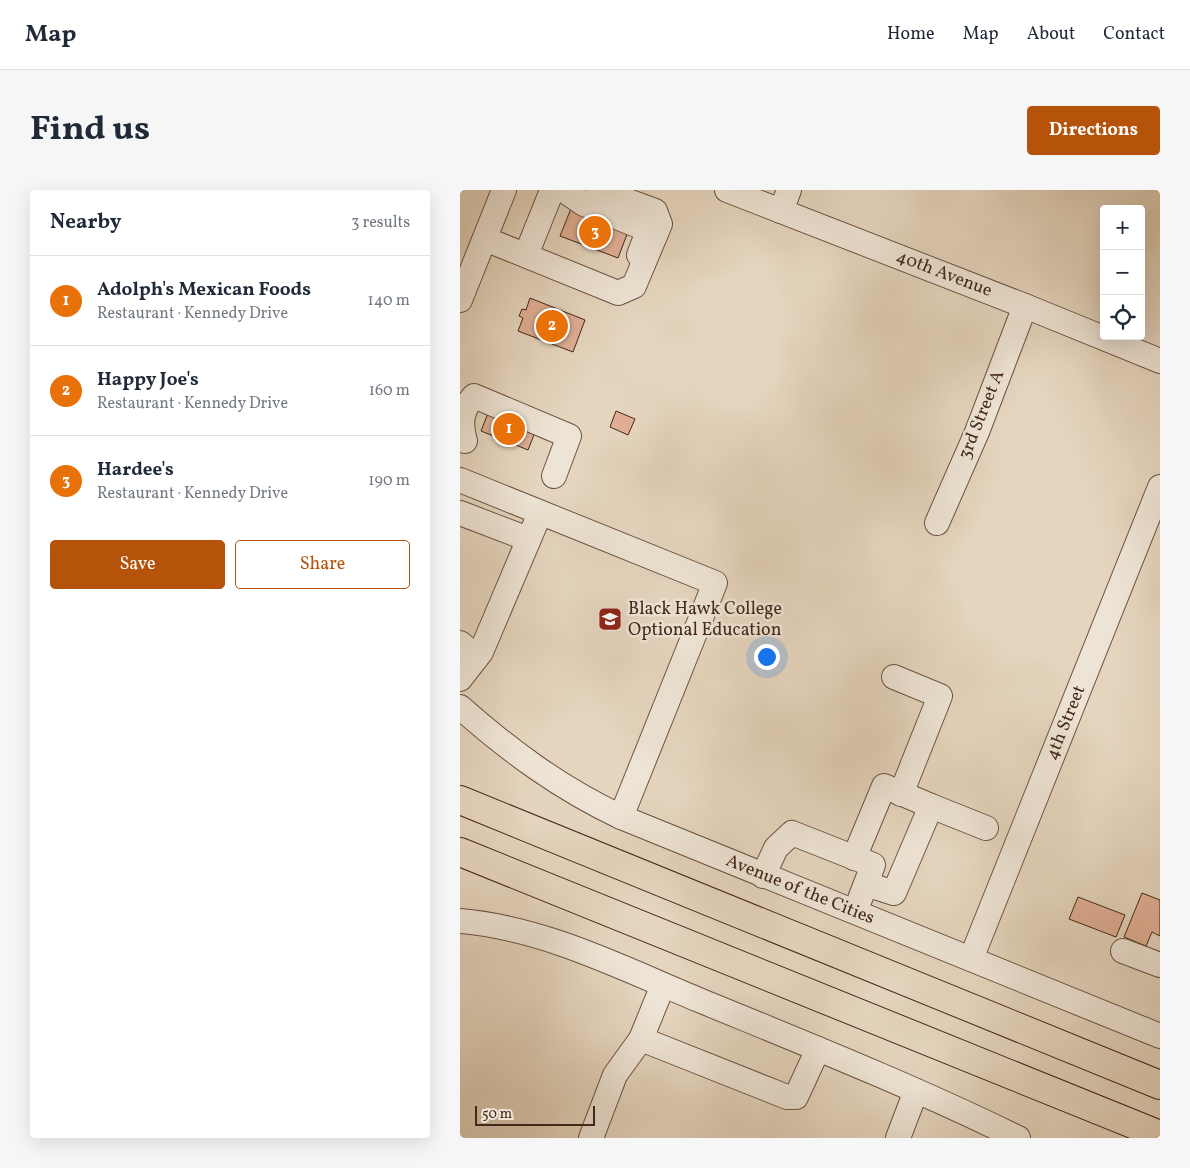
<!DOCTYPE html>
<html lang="en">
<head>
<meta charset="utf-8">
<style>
  :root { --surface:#fff; --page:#f6f6f7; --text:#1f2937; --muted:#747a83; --line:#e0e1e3; --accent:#b45309 }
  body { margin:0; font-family:Vollkorn,serif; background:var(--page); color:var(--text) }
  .controls { position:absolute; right:15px; top:15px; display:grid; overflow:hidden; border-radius:5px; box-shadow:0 5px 20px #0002 }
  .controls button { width:45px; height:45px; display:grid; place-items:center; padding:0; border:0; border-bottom:1px solid var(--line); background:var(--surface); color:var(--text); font:25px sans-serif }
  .scale { position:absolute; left:15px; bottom:12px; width:120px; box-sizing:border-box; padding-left:5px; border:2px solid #44281a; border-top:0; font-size:14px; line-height:18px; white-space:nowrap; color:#44281a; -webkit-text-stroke:4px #eee4d5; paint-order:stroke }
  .you { position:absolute; left:306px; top:466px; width:18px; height:18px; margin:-12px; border:4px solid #fff; border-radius:50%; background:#1a73e8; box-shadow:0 0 0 8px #1a73e833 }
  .badge { display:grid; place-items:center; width:32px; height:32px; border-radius:50%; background:var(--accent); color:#fff; font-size:16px; font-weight:700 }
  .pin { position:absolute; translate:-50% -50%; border:2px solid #fff; box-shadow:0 1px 5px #0006 }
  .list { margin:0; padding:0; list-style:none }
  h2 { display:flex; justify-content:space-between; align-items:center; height:65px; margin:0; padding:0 20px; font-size:21px }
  h2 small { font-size:16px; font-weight:400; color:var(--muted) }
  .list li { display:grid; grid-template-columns:32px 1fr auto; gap:15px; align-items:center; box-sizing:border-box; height:90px; padding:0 20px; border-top:1px solid var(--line) }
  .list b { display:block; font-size:19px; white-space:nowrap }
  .list p { margin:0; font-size:16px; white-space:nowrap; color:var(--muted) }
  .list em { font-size:16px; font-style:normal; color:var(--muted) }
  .actions { display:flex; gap:10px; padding:15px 20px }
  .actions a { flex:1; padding:11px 0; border:1px solid var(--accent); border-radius:5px; text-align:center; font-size:18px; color:var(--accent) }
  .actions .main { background:var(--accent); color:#fff }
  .icon { flex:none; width:28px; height:28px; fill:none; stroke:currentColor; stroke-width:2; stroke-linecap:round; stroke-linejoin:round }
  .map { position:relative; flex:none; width:700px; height:948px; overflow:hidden; border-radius:5px }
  header { display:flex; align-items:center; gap:30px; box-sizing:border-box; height:70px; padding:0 25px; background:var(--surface); border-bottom:1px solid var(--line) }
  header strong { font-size:24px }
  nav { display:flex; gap:28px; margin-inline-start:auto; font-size:18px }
  .intro { display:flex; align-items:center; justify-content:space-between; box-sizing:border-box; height:120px; padding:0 30px }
  h1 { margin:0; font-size:35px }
  .button { padding:12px 22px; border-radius:5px; background:var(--accent); color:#fff; font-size:18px; font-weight:700 }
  main { display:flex; gap:30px; padding:0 30px }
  aside { flex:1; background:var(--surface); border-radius:5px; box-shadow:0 5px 20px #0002 }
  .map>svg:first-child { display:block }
  .building { fill:#e0af95; stroke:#44281a }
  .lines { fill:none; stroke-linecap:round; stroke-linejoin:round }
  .minor-casing { stroke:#6c5343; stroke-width:26 }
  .major-casing { stroke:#44281a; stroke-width:30 }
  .minor { stroke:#eee4d5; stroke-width:24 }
  .major { stroke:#e5d5be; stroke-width:28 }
  .labels { text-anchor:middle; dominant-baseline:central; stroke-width:5; stroke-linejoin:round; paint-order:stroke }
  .street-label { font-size:18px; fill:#44281a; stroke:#eee4d5 }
  .poi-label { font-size:18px; fill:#44281a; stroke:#eee4d5; text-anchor:start }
</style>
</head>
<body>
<header>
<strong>Map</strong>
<nav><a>Home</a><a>Map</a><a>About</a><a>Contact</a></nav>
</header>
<div class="intro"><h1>Find us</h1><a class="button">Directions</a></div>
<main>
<aside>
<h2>Nearby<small>3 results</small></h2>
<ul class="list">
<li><span class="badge" style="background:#e8710a">1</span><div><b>Adolph's Mexican Foods</b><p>Restaurant · Kennedy Drive</p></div><em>140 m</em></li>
<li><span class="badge" style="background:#e8710a">2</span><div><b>Happy Joe's</b><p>Restaurant · Kennedy Drive</p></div><em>160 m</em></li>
<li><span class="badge" style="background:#e8710a">3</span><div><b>Hardee's</b><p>Restaurant · Kennedy Drive</p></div><em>190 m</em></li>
</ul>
<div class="actions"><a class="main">Save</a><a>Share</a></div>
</aside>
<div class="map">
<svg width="700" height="948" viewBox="0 0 700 948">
  <rect width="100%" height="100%" fill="#e5d5be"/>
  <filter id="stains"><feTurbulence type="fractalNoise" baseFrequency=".004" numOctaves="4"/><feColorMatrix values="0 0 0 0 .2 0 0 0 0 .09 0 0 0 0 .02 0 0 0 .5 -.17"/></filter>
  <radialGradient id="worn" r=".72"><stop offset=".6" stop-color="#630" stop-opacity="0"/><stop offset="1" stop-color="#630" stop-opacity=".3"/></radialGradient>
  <g class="building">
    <path d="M112,16L169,39L158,68L100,46Z"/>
    <path d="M70,108L125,130L113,162L58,141L63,128L59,126L62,119L66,120Z"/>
    <path d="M30,218L77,237L68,260L21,241Z"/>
    <path d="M156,221L175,229L168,245L150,237Z"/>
    <path d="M682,703L700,710V746L692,742L686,756L664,747Z"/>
    <path d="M618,707L665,725L656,747L609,729Z"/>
  </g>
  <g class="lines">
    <g class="minor-casing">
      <g id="minor">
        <path d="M267,0L565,116L700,171"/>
        <path d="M108,3L124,14L184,38L187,44L179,65"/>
        <path d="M321,21L329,0"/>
        <path d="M25,49L158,103L174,96L200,34L195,21L138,0"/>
        <path d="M66,65L91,3"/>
        <path d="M0,110L44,0"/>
        <path d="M5,251C0,232 1,221 14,206L109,246L94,286"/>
        <path d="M0,290L255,393L161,627"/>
        <path d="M0,323L68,349"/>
        <path d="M477,333L517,242L565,116"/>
        <path d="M0,453L17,467"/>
        <path d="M434,487L480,506L441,604"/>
        <path d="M0,489L21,462L80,323"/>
        <path d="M0,517C51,562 100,598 161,627L700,846"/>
        <path d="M471,616L526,638"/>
        <path d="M394,668L424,596L471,616L434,703L406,694"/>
        <path d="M303,686L316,658L332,643L413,675L400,709"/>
        <path d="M0,731C84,738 162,778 239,810C346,854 454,897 558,948"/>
        <path d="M663,761L700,775"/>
        <path d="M511,769L700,297"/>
        <path d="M203,795L181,849L327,907H336L358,859"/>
        <path d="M131,948L155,885L181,849"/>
        <path d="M438,948L456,901"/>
      </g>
    </g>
    <g class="major-casing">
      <g id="major">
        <path d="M0,610L700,895"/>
        <path d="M0,662L700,945"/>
      </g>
    </g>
    <use href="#minor" class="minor"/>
    <use href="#major" class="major"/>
  </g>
  <defs>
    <g id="school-square" transform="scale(1.25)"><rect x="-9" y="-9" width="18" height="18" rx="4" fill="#8f2418" stroke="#eee4d5"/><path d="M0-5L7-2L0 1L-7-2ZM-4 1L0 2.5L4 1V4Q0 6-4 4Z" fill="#fff"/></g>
  </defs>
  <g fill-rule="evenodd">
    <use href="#school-square" x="150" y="429"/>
  </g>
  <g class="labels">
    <g class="street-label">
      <text transform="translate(484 84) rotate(21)">40th Avenue</text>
      <text transform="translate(522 225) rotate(-68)">3rd Street A</text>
      <text transform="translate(606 533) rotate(-68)">4th Street</text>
      <text transform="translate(340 700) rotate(22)">Avenue of the Cities</text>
    </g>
    <g class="poi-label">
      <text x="168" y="419">Black Hawk College<tspan x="168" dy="21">Optional Education</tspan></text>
    </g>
  </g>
  <rect width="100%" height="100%" filter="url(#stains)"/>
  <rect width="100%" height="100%" fill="url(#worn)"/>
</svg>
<div class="controls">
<button>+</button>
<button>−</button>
<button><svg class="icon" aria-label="locate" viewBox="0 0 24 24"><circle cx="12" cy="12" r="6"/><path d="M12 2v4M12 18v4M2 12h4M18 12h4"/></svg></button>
</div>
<div class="scale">50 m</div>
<div class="you"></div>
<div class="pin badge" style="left:49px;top:239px;background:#e8710a">1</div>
<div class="pin badge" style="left:92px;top:136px;background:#e8710a">2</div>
<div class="pin badge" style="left:135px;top:42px;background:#e8710a">3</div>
</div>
</main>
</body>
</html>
